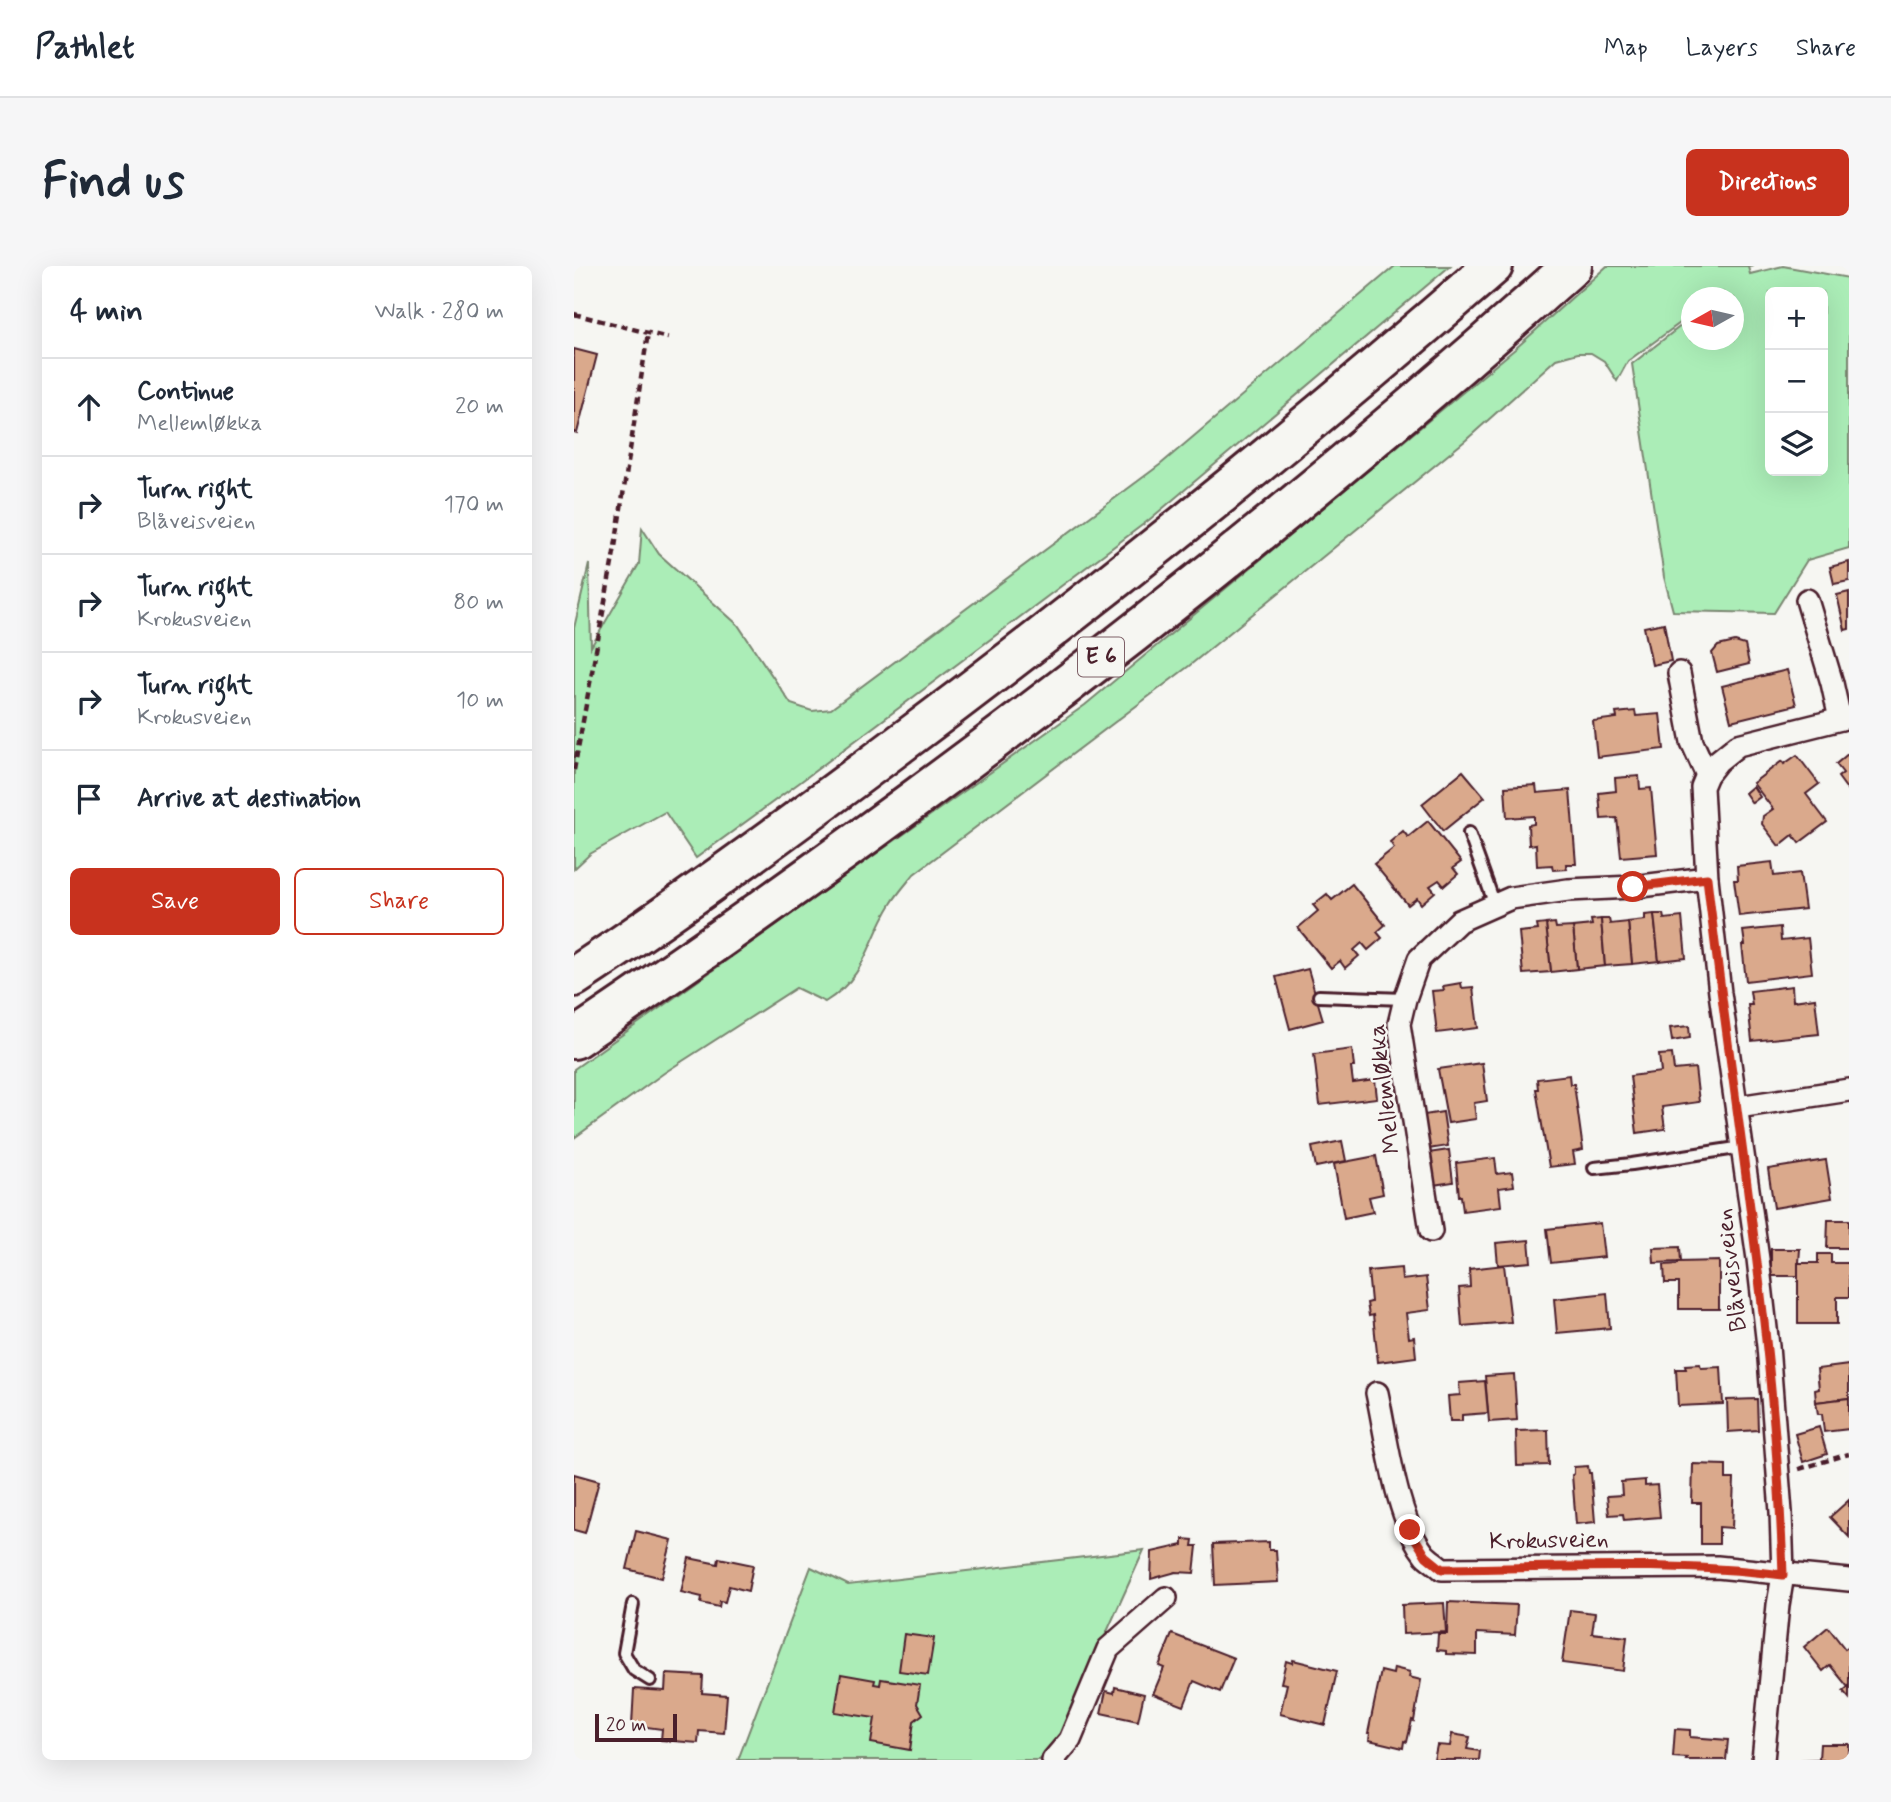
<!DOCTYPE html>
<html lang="en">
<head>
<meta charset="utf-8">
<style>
  :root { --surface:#fff; --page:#f6f6f7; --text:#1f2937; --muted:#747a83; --line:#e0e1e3; --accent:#c8321e }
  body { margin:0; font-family:Mynerve,sans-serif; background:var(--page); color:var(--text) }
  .controls { position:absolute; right:21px; top:21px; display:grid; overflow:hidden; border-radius:10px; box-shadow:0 7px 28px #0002 }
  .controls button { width:63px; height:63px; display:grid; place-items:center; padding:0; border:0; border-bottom:2px solid var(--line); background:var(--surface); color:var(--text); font:35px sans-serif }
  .compass { position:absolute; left:1107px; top:21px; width:63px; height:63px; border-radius:50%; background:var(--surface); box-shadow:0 7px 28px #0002; rotate:262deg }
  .scale { position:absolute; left:21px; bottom:18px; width:82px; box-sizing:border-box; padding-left:7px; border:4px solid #4a1f2b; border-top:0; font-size:19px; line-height:24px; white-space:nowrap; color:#4a1f2b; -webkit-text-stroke:5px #f6f6f2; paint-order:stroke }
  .stop { position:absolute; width:21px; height:21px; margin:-16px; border:5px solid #c8321e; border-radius:50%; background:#fff }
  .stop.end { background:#c8321e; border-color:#fff; box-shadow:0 2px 7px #0008 }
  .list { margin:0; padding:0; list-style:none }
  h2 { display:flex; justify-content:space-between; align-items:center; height:91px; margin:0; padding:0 28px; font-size:30px }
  h2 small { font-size:23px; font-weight:400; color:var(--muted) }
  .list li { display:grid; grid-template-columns:46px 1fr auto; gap:21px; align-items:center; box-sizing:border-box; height:98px; padding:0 28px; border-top:2px solid var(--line) }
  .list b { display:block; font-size:26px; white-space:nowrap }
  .list p { margin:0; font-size:23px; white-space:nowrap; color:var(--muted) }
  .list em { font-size:23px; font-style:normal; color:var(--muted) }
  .actions { display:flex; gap:14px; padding:21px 28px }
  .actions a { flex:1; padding:16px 0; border:2px solid var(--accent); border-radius:10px; text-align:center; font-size:24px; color:var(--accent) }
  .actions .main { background:var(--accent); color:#fff }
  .icon { flex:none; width:38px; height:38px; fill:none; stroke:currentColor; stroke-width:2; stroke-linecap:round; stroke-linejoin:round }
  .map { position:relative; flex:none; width:1275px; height:1494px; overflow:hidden; border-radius:10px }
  header { display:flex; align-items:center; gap:42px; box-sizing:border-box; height:98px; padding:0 35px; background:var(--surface); border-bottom:2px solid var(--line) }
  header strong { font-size:33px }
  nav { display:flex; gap:38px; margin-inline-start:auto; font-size:24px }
  .intro { display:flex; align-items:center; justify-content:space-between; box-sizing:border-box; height:168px; padding:0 42px }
  h1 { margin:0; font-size:49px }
  .button { padding:18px 32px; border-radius:10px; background:var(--accent); color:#fff; font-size:24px; font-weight:700 }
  main { display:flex; gap:42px; padding:0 42px }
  aside { flex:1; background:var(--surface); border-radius:10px; box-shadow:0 7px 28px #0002 }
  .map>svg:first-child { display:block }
  .green { fill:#abedb7; stroke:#7a8671; stroke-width:2; fill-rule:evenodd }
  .building { fill:#daa98c; stroke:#4a1f2b; stroke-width:2 }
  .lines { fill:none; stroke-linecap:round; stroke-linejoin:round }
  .lane-casing { stroke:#4a1f2b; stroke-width:16 }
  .street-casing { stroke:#4a1f2b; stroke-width:26 }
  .highway-casing { stroke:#4a1f2b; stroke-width:44 }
  .path { stroke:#4a1f2b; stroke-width:4.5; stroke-dasharray:7 5; stroke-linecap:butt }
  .lane { stroke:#f6f6f2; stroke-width:10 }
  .street { stroke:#f6f6f2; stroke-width:21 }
  .highway { stroke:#f6f6f2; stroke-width:38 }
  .route { stroke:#c8321e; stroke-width:9 }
  .labels { text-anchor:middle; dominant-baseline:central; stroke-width:5; stroke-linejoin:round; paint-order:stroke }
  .shield { fill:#f6f6f2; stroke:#7e6067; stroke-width:2 }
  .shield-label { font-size:23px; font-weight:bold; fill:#4a1f2b }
  .street-label { font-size:24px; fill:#4a1f2b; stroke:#f6f6f2 }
</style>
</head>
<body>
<header>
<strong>Pathlet</strong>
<nav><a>Map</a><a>Layers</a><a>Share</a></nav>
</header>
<div class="intro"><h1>Find us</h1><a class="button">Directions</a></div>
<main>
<aside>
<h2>4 min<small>Walk · 280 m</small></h2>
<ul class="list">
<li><svg class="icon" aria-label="ahead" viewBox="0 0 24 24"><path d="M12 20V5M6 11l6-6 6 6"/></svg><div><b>Continue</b><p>Mellemløkka</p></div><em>20 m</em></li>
<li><svg class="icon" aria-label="right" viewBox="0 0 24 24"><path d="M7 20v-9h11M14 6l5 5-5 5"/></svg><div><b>Turn right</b><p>Blåveisveien</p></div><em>170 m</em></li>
<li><svg class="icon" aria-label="right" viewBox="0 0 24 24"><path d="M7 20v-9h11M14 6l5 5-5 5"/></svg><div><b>Turn right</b><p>Krokusveien</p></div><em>80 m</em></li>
<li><svg class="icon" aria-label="right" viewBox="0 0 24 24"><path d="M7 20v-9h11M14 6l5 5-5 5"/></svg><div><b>Turn right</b><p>Krokusveien</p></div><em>10 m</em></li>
<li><svg class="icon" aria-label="arrive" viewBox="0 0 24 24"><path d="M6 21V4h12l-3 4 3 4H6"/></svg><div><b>Arrive at destination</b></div></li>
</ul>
<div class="actions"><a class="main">Save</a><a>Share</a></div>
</aside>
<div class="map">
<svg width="1275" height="1494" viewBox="0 0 1275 1494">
  <rect width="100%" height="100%" fill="#f6f6f2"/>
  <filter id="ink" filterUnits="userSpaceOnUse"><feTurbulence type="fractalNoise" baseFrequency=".0143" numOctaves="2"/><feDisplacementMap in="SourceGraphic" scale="14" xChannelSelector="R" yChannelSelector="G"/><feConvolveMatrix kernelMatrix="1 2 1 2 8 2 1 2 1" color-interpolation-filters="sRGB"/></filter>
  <g filter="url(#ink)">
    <g class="green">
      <path d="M821,0H876L575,254L225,517L122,592L91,546L16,588L0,603V362L15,298L17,381L65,298L68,262L85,288L164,359L217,438L238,445L257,443L587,198Z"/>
      <path d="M1033,0H1180L1174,1L1176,8L1209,0L1275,12V282L1233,294L1200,347L1099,345L1090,311L1058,98L1117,52L1118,74H1160V32L1145,31L1150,26L1142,31L1118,32L1117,49L1054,95L1043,115L1030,95L1017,87H1004L982,93L892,174L615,400L340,608C332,618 323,628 317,638C293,676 294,709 251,736L222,722L90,807L0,872V803L511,439L941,83ZM1196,26H1249V205H1196Z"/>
      <path d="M570,1284L478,1487L465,1494H164L237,1301L274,1319Z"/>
    </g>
    <g class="building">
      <path d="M0,83L23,89L3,167L0,166Z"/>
      <path d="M1275,296V315L1260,318L1256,301Z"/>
      <path d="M1275,326V363L1271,364L1263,329Z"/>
      <path d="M1090,357L1097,395L1078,399L1070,361Z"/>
      <path d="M1161,376L1171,379L1175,398L1143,406L1138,387L1144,380Z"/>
      <path d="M1213,404L1222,439L1157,455L1148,420Z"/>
      <path d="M1061,445L1062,450L1086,448L1090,483L1023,491L1019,455L1043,452L1042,447Z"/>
      <path d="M1275,487V526L1264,511L1269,507L1262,498Z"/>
      <path d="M1223,489L1245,518L1232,528L1253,556L1225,577L1219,569L1205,580L1188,558L1189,550L1199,543L1179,517L1208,495L1210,498Z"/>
      <path d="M889,505L911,531L869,565L848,538Z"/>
      <path d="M1065,510L1066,523L1077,522L1083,588L1047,591L1043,552L1027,553L1025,527L1042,525L1041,512Z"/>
      <path d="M962,519L963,527L996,524L1002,598H992L993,603L979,604L978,599L963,600L962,578L955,579L954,559L960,558V550L933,552L931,521Z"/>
      <path d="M1179,520L1186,531L1178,537L1171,527Z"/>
      <path d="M854,555L887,596L879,602L884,608L870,620L865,614L856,620L861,626L847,638L843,632L834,639L800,598L820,582L816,576L829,565L834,571Z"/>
      <path d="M1198,596L1200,610L1226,607L1231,643L1165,650L1160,614H1164L1163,600Z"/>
      <path d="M778,618L811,659L803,666L808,672L794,684L788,677L780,684L785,690L771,702L766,695L757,702L724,662L744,645L739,639L753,628L758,634Z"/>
      <path d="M1080,648L1085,695L1058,698L1054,656L1071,654V649Z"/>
      <path d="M1080,648H1089L1090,653L1108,651L1112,692L1085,695Z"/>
      <path d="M1027,653L1031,700L1003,703L999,661L1018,659L1017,654Z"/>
      <path d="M1027,653H1035L1036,658L1054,656L1058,698L1031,700Z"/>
      <path d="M981,657L982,662L999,661L1003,703L977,706L972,658Z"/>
      <path d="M972,658L977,706L949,708L945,666L964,664L963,659Z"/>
      <path d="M1206,661L1207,675L1234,672L1238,707L1172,715L1168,679H1171L1169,665Z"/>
      <path d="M734,703L749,754L716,763L702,711Z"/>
      <path d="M887,717L888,722L899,721L904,762L863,767L858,725L870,724L869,720Z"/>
      <path d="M1218,720L1219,735L1241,732L1245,768L1178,775L1174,739H1178L1176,725Z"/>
      <path d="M1115,760L1116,772L1098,775L1096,762Z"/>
      <path d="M778,783L780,801H777L779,817L801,814L803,832L746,839L740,788Z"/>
      <path d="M1098,788L1100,804L1121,802L1125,836L1088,841L1091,863L1063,867L1056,810L1087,806L1085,789Z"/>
      <path d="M908,797L913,835L900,837L902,853L874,857L864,803Z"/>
      <path d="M995,809L996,818H1000L1009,884L999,886L1001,898L975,901L962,823H964L963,813Z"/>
      <path d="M869,846L874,880L854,883L850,849Z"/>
      <path d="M768,875L772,895L742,901L738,881Z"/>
      <path d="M875,884L879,916L859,919L854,887Z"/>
      <path d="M802,890L809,928L795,931L799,946L770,952L760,898Z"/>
      <path d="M921,892L923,908L938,906L940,920L925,922L927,940L889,945L887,930H885L882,897Z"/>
      <path d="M1252,894L1258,932L1200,942L1194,903Z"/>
      <path d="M1254,954H1275V982H1253Z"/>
      <path d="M1026,957L1030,991L977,997L973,963Z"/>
      <path d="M955,974L957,996L924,999L922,977Z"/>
      <path d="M1106,981L1107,996L1080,997L1079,982Z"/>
      <path d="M1197,983H1226L1224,1010H1197Z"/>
      <path d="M1244,988H1257V997H1275V1031H1263V1058H1224V997H1244Z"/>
      <path d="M1145,995V1043H1105V1017H1091L1090,999L1104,998V996Z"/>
      <path d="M930,999L937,1056L888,1060L885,1022L896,1021L895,1003Z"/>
      <path d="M827,1002L828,1014L852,1011L856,1044L832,1047L835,1072L840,1071L842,1091L804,1096L799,1049L795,1050L793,1037L797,1036L794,1005Z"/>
      <path d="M1033,1027L1036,1062L983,1067L980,1033Z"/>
      <path d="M1126,1098L1127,1102L1147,1101L1149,1138L1104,1140L1102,1103H1112L1111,1099Z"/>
      <path d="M1275,1099V1132L1242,1136L1241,1124L1245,1123L1243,1103Z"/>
      <path d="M940,1108L943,1154L915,1156L911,1110Z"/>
      <path d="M911,1115L914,1147L888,1149V1155H876L874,1130L886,1129L885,1117Z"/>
      <path d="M1275,1132V1163L1250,1166L1248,1148H1244L1242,1136Z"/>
      <path d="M1183,1133L1184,1164L1154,1166L1153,1134Z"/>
      <path d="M1245,1161L1253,1188L1229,1196L1221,1168Z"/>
      <path d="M974,1164L975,1199L943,1200L942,1165Z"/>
      <path d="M1119,1198L1152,1199V1213H1160L1158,1262L1145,1261V1278H1127V1237H1118Z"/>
      <path d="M1014,1200L1015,1207H1017L1021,1256L1002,1258L998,1209L1000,1208V1201Z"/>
      <path d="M0,1208L25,1215L11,1267L0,1264Z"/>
      <path d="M1071,1214V1220L1083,1219L1086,1251L1050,1254L1049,1248L1035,1249L1033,1230L1048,1229L1047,1216Z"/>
      <path d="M1275,1234V1271L1256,1251Z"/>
      <path d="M62,1265L98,1274L88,1312L53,1303Z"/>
      <path d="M609,1273L619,1274L618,1280H623L620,1307L602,1306L577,1313L578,1286L609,1279Z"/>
      <path d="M695,1276V1284H702L704,1316L641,1319L639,1278Z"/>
      <path d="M115,1292L144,1298L145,1292L179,1299L174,1325L155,1320L151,1336L146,1335L145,1341L127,1337L128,1331L107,1326Z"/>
      <path d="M874,1336L943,1339L941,1369L903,1367V1389L872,1388V1385L863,1384L864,1368H873Z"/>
      <path d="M870,1337L872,1366L829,1368L828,1339Z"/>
      <path d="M996,1344L1021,1347L1018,1367L1053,1371L1049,1405L988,1397Z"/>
      <path d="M1254,1361L1271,1383L1275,1380V1432L1269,1425L1274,1421L1256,1399L1249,1405L1230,1381Z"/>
      <path d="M330,1368L360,1372L354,1409L325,1405Z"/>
      <path d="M598,1368L660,1392L646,1426L620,1415L610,1440L579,1428L590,1402L585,1400Z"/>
      <path d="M719,1394L763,1405L751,1459L706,1448L713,1418L707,1417L712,1395L718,1397Z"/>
      <path d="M820,1402L836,1406L835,1411L847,1414L840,1455L838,1454L833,1476L830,1475L829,1482L795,1474L796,1467H794L807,1405L819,1408Z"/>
      <path d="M92,1408L129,1410L128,1427L153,1429L150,1467L125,1465L124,1477L87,1474L88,1463L58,1459L60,1423L91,1425Z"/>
      <path d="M267,1408L301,1414L300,1418L306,1419L307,1413L346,1419L343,1438L349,1448L340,1455L336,1484L297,1477L301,1452L261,1446Z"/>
      <path d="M541,1421L570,1428L564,1455L527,1447L532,1425L540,1427Z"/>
      <path d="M1101,1463L1116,1464V1471L1154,1474L1152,1494H1112L1113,1492L1099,1491Z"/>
      <path d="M878,1468L896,1471L893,1483L906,1485L905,1494H860L863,1479L876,1480Z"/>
      <path d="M1246,1478H1275V1494H1226L1245,1493Z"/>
    </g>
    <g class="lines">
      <g class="lane-casing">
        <g id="lane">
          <path d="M895,567L921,639"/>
          <path d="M745,730L831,733"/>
          <path d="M1020,902L1058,898L1169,881"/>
          <path d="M59,1338L50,1387L60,1404L76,1414"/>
        </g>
      </g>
      <g class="street-casing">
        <g id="street">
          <path d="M1233,334L1258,417L1266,453"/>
          <path d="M1105,407L1118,476L1133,509"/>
          <path d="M1164,841L1275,824"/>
          <path d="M857,965L825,758L831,733L845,693L885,655L937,632L994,624L1059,621L1133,612"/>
          <path d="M803,1127C813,1173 822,1253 851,1289C856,1294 863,1298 868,1303L1143,1301L1275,1314"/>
          <path d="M479,1494L496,1474L534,1383L592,1332"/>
          <path d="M1189,1494L1204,1339L1209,1309L1207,1246L1194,1080L1184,993L1146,727L1133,612L1128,521L1133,509L1144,495L1164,479L1275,451"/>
        </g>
      </g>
      <g class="highway-casing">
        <g id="highway">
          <path d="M0,711C109,639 214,562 318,484C525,330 725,169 919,0"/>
          <path d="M0,773C349,538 685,281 998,0"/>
        </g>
      </g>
      <g class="path">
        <path d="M0,48L94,72"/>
        <path d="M0,504L41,281L74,67"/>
        <path d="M1225,1203L1275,1188"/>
      </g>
      <use href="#lane" class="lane"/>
      <use href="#street" class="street"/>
      <use href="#highway" class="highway"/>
    </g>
  </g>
  <g class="lines" filter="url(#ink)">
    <path class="route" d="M836,1264L852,1290L868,1303C982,1302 1096,1295 1209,1309C1202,1075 1160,844 1133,612L1059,621"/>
  </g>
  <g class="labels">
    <rect class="shield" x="504" y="371.5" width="46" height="39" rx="5"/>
    <g class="shield-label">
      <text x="527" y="391">E 6</text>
    </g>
    <g class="street-label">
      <text transform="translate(811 823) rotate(-97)">Mellemløkka</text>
      <text transform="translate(1158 1004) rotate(-97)">Blåveisveien</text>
      <text transform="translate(975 1275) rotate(-1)">Krokusveien</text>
    </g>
  </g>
</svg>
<div class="controls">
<button>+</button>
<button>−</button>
<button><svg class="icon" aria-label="layers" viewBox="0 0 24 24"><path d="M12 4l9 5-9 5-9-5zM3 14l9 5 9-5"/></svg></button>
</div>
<svg class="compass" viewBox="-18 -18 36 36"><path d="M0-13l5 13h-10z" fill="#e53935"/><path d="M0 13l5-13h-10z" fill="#747a83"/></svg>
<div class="scale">20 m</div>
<div class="stop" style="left:1059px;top:621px"></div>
<div class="stop end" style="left:836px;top:1264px"></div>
</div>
</main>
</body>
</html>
